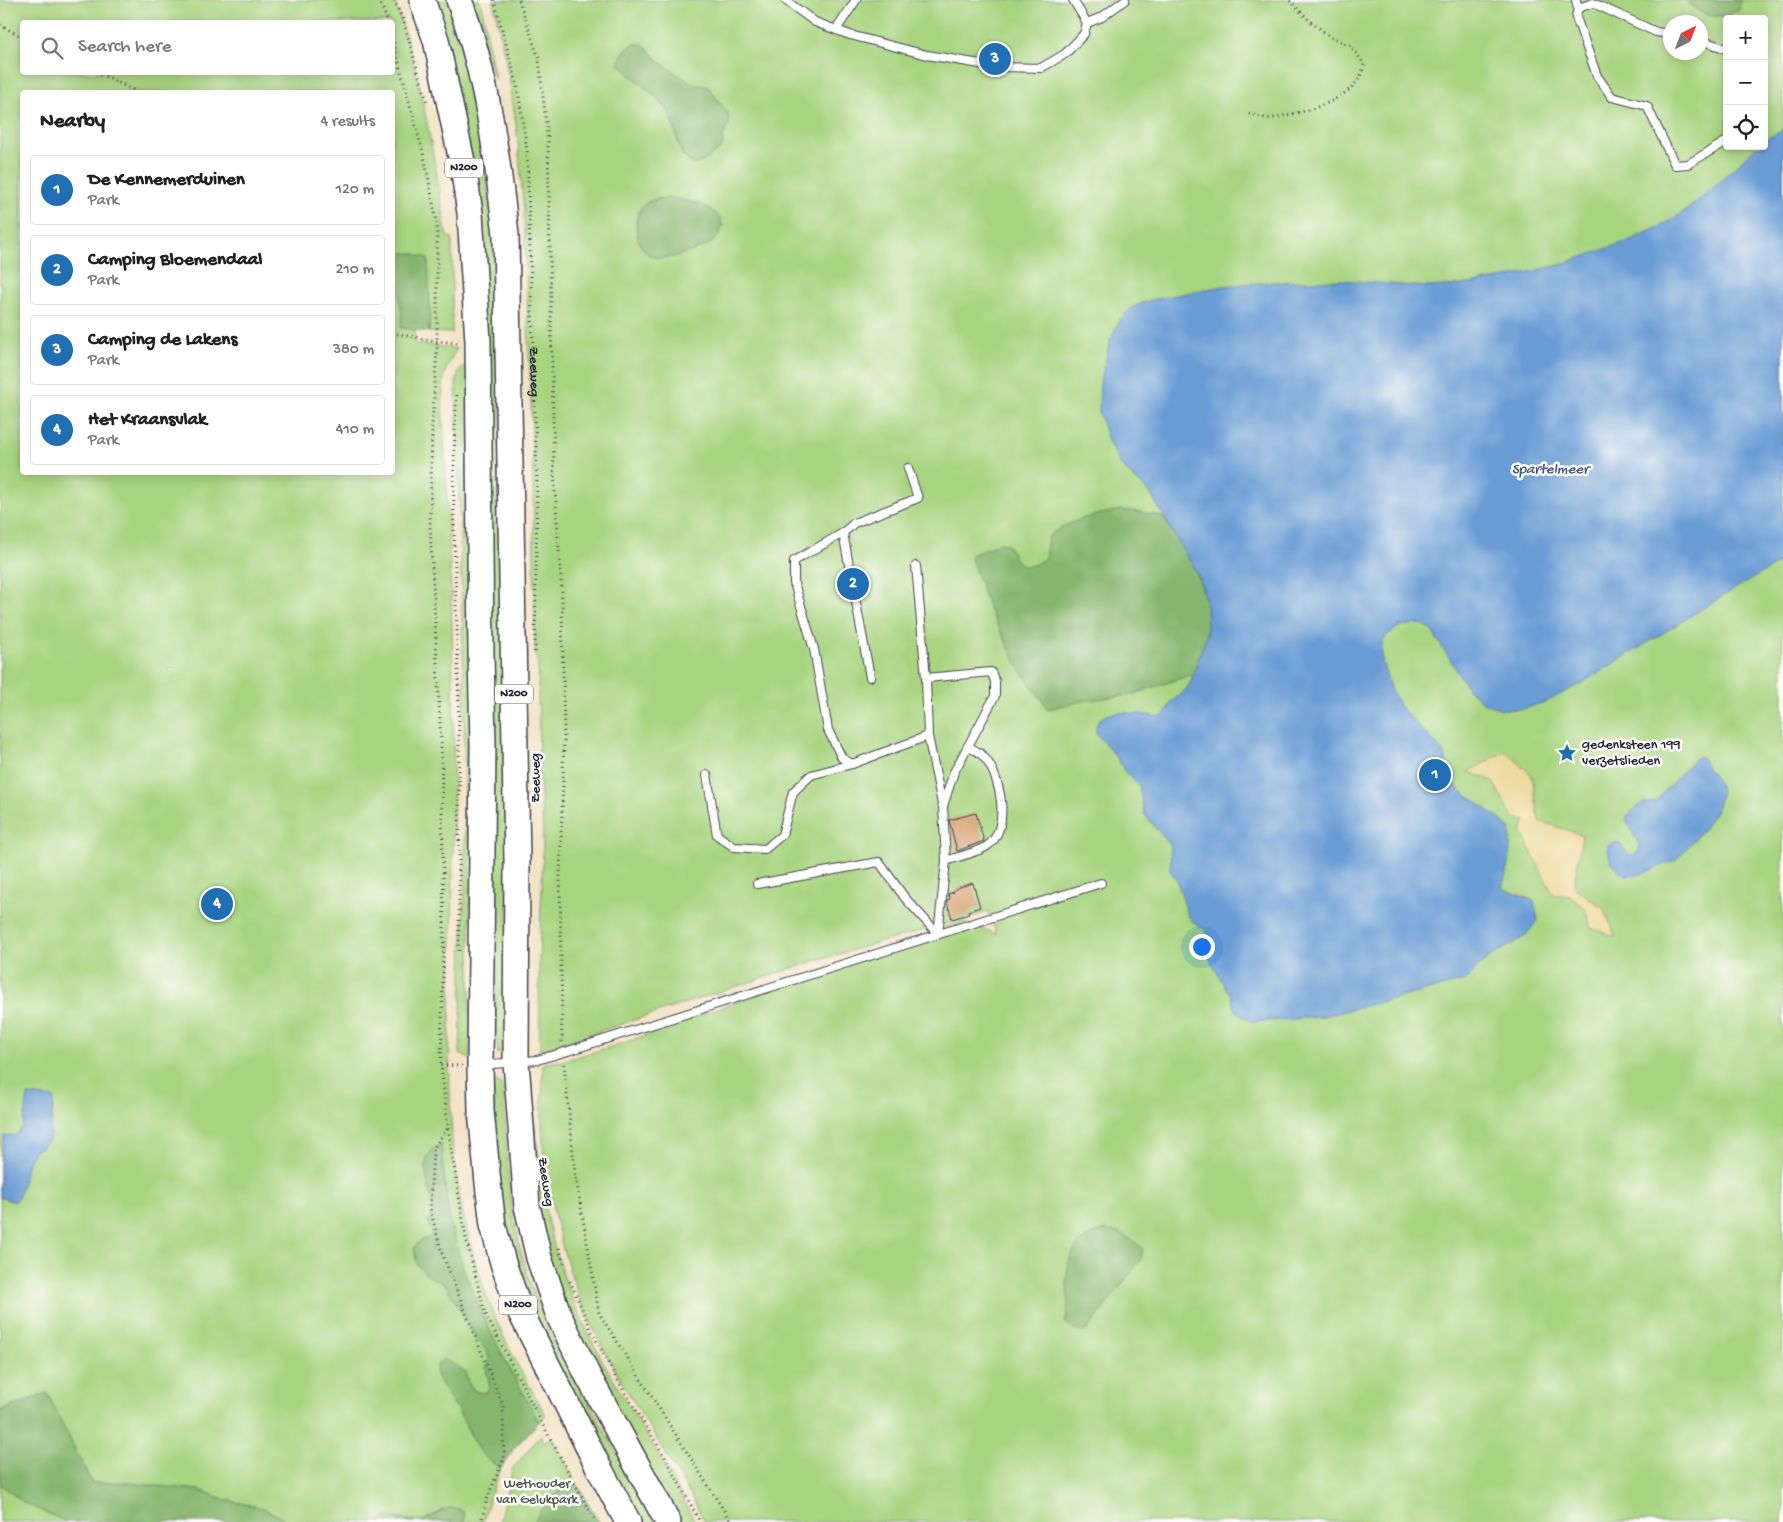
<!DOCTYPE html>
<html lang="en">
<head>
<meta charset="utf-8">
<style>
  :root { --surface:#fff; --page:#f6f6f6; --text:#222; --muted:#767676; --line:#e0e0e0; --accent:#1f6fb2 }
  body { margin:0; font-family:"Gochi Hand",sans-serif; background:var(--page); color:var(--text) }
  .controls { position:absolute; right:15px; top:15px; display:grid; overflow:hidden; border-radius:5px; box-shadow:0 2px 12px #0003 }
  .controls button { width:45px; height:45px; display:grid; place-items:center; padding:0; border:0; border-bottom:1px solid var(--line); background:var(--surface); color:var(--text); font:25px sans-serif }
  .compass { position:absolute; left:1663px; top:15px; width:45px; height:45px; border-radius:50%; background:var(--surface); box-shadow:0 2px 12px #0003; rotate:42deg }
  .you { position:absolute; left:1201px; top:946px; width:18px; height:18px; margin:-12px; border:4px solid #fff; border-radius:50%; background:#1a73e8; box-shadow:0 0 0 8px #1a73e833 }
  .badge { display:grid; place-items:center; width:32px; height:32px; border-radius:50%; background:var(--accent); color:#fff; font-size:16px; font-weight:700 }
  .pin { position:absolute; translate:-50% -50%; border:2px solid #fff; box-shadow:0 1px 5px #0006 }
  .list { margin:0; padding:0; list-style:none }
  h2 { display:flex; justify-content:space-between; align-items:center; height:65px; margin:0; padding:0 20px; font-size:21px }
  h2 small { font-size:16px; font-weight:400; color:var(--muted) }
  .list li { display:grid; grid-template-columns:32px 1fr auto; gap:15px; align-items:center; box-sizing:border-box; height:70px; margin:0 10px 10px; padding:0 10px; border:1px solid var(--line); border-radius:5px }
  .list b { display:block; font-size:19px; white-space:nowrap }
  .list p { margin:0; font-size:16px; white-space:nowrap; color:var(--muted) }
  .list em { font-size:16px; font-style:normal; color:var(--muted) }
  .icon { flex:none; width:28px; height:28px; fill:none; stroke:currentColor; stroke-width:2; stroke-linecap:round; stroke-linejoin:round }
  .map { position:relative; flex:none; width:1783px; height:1522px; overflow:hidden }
  .search { position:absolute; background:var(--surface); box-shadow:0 2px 12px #0003; left:20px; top:20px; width:375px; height:55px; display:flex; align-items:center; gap:12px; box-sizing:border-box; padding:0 18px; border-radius:5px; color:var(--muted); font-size:19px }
  .panel { position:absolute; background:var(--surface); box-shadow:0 2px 12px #0003; left:20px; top:90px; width:375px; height:385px; border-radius:5px }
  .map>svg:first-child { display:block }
  .green { fill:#a8d480; stroke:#657b5e; fill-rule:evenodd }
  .forest { fill:#86b66e; stroke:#546c54 }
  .sand { fill:#eeda9e; stroke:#887e6c }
  .water { fill:#6a9dd5; stroke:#466088 }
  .building { fill:#d39968 }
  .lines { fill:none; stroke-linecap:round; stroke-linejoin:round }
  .lane-casing { stroke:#413f50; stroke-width:10 }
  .primary-casing { stroke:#413f50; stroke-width:28 }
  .path { stroke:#413f50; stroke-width:3; stroke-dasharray:1 4; stroke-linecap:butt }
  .lane { stroke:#fff; stroke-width:8 }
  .primary { stroke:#fff; stroke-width:25 }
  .labels { text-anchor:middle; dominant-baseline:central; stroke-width:5; stroke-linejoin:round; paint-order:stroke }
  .shield { fill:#fdfcf7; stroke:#646373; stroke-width:1 }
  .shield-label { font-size:12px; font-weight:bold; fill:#22223b }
  .street-label { font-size:14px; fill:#22223b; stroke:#fdfcf7 }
  .poi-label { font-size:14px; fill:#22223b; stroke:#fdfcf7; text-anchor:start }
  .park-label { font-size:14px; fill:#4a5750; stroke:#fdfcf7 }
  .water-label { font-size:15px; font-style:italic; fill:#425980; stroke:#fdfcf7 }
</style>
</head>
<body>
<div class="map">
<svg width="1783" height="1522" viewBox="0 0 1783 1522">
  <rect width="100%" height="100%" fill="#fdfcf7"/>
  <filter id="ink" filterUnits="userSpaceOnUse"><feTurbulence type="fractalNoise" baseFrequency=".02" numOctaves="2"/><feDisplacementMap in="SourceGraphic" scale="10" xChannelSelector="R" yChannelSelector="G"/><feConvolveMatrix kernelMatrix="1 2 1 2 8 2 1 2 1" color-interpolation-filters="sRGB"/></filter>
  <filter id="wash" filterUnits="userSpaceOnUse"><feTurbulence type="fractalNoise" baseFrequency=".0096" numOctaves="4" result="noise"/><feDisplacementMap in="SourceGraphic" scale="20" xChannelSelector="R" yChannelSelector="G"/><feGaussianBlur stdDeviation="1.12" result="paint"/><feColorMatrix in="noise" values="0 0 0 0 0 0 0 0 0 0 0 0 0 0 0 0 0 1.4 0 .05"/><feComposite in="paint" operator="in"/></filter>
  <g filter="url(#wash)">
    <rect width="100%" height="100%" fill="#f3e2c5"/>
    <g class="green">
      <path d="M0,0H394C421,76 434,157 447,237L452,238V333L429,332L430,305L411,253L415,343L457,349C451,358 446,367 444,378C441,398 443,419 444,439C446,473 448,508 449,542C455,672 454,801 452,931C451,1023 443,1117 462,1209C472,1256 487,1305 509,1348C520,1371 534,1393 546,1415L539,1422C507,1363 471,1303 454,1238C446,1207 444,1175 441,1143L446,1285L476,1338L488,1352L489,1363L486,1368L490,1387L485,1393L476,1392L468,1383L463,1419L470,1434L488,1460L501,1468L490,1497L483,1522H464V1513L459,1509L443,1510L421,1522L389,1517L379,1522H289L263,1508L226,1500L199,1490L77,1522H0ZM22,22H392V72H22ZM22,92H392V472H22Z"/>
      <path d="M431,0H449C484,104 492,214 499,322L510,861L504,1050L498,1054L496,1037L484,356Z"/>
      <path d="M467,0H480L481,3L495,80Z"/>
      <path d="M493,0H1783V1522H705C665,1445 610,1375 578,1294C557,1238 541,1168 542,1109C542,1093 543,1078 543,1063L562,1061L627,1042L851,960L962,922L997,934L988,912L814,961L540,1051L539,961L542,884L543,832L539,766L538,664L535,654L533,465L524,212L517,131L509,77ZM1727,19H1764V146H1727ZM1670,22H1700V52H1670ZM651,53L664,65L683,156L670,114L656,96L624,69ZM673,198C693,203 713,205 723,226L700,248L681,254L666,257L645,249C636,235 629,211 650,201C656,198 666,199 673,198Z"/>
      <path d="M467,363L471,364L470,1059L460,1054L465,866L464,692L456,380L459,371Z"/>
      <path d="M530,1075C537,1132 538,1188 553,1243C575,1322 619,1390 661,1459C673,1480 684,1501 695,1522H678L589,1364L540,1244L528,1094Z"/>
      <path d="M496,1081L501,1084L504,1091C506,1148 508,1205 523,1260C533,1299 553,1335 572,1371C599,1422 628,1472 658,1522H640L543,1349L499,1232L492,1082Z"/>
      <path d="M541,1435L544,1442L551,1437L576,1482L569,1485L588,1522H499L513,1468Z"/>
    </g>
    <g class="forest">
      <path d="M1684,0H1740V1L1739,10C1729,16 1715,18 1704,14C1696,11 1691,3 1684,0Z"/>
      <path d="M634,44H643L660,62L677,74L692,83L708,87L728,113L729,124L723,136V145L721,149L701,163L693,164C674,153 679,131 669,113C656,92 634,82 619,63C621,53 625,49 634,44Z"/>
      <path d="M673,198C685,201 699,202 710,209C731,223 722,239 703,247C692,252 665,261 654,257C634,250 630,216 647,203C654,198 665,199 673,198Z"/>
      <path d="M403,253H411L428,258L430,305L429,332L401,328C401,321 402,314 401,308C399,288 391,271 403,253Z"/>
      <path d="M1120,510L1141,512L1163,517C1185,553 1213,589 1207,633C1205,647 1198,661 1194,674L1130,695L1083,701L1048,709L1020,669L990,611L970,556L999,543L1007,544C1011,549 1013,556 1017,561C1025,571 1039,564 1045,557L1048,537C1067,520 1095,515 1120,510Z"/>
      <path d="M441,1143C444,1174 446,1207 454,1238C471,1302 507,1364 539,1422L515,1447L501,1468L488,1460L479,1451L463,1419L436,1375L437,1364L444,1359L466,1372L468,1383L476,1392L485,1393L490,1387L486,1368L489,1363L488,1352L476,1338L446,1285L428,1276L417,1265L414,1248L420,1241L432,1236L428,1222L434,1211C431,1198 422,1169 428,1157C430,1150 436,1147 441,1143Z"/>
      <path d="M1106,1230C1121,1232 1132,1239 1143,1249L1141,1259L1089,1328L1084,1332L1074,1330L1065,1322C1070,1307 1067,1295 1067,1280C1067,1252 1079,1236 1106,1230Z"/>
      <path d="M47,1393L92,1483L118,1482L199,1490L226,1500L263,1508L289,1522H67L24,1503L0,1484V1411Z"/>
      <path d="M576,1482L599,1522H535C540,1504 560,1489 576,1482Z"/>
      <path d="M449,1508L459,1509L464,1513V1522H379L388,1517L421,1522Z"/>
    </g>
    <path class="sand" d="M1505,751L1532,775L1539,821L1582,835L1574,887L1604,909L1616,937L1591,928L1585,909L1570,896L1553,894L1521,832L1526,821L1513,818L1492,780L1468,772Z"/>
    <g class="water">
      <path d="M1783,130V561L1741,585L1582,683L1548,701L1523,709H1502L1484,703L1469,690L1432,631L1422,624L1400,626L1387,635L1382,644V661L1389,685L1400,707L1441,749L1446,759L1449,778L1461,791L1495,815L1511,829L1509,862L1502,888L1534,901L1538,920L1524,937L1488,958L1465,981L1320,1017L1253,1022C1245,1018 1236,1014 1233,1005C1231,998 1232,994 1226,989L1208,956L1212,945L1211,939L1205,929L1195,924L1188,916L1176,878L1170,871L1171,846L1144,814L1139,786L1125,772L1117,758L1096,733C1093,702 1143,715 1161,717L1167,711L1171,702L1183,693L1190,683L1207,634L1206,600L1200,579L1150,493L1122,467L1108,441L1099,413L1100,382L1110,341L1121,318L1131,308L1150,300L1223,286L1269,282L1341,280L1428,287L1463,285L1505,278L1562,264L1628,241L1665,224L1688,209L1713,188L1757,146H1764V140Z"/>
      <path d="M1701,756L1707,768L1720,785L1721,794L1716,809L1705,827L1676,860L1641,874L1627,876C1613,868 1608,861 1608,845L1618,842L1629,855L1634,854L1639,851V844L1626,821L1627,816L1642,803L1655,802L1694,759Z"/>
      <path d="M28,1095L54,1098L49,1141L44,1146L34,1151L27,1165L20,1193L15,1202L0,1197V1166L4,1136L16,1135L23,1127Z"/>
    </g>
    <g id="blocks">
      <g class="building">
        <path d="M976,813L984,841L957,851L949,820Z"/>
        <path d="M973,883L980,907L968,911L969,914L952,919L947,902V900L950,899L948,894L954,892V890L960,887Z"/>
      </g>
    </g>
  </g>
  <g filter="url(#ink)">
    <use href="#blocks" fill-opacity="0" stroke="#413f50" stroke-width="1"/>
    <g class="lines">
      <g class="lane-casing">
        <g id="lane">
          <path d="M785,0L815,22L850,35L927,55L998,67L1041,68L1065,54L1084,34L1087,23L1102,17L1125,0"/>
          <path d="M1073,0L1087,23"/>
          <path d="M1576,0L1578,8L1576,17L1597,76L1612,97L1647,106L1675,165L1688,164L1727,141"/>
          <path d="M1578,8L1593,3L1656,32L1670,34"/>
          <path d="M836,30L856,0"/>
          <path d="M1700,40L1727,49"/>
          <path d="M908,468L918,498L854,523L843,533L794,561V583L814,649L828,730L842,758L852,764L928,736"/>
          <path d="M843,533L870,677"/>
          <path d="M926,678L928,736L942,804"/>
          <path d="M707,775L717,835L734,847L765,849L782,835L793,792L811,775L852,764"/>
          <path d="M946,861C957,857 978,852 987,846C1012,830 1001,772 981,754C977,751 972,749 968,746"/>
          <path d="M757,884L879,862L905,898L938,934L946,861L943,806L954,772L995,696V681L991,672L926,678L916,566"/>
          <path d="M482,1065L537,1060L568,1051L1101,883"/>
        </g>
      </g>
      <g class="primary-casing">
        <g id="primary">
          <path d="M422,0L436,40L463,166L470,213L478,341L481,653L483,745L480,1065L481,1111L488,1183L493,1225L503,1263L520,1311L599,1468L628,1522"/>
          <path d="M459,0C487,75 497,155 506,235L517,861L516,1062L527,1206L539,1258L559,1316L587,1374L668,1522"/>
        </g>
      </g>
      <g class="path">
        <path d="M379,0L388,22"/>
        <path d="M394,0L403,20L427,102"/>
        <path id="s1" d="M494,0L517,84L527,150L537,480L535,654"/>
        <path d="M519,0L539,59L548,142L554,475L562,593L564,741L560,876L562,1043"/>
        <path d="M0,25L22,37"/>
        <path d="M392,38L425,160L437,224V349L432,426L430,525L441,741L444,928L441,1065"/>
        <path d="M96,72L138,92"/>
        <path d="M1249,114C1255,115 1262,118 1268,118C1274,119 1281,116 1287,115C1314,110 1360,96 1364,64L1351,46L1331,37L1311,22L1289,0"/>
        <path d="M392,333L437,341L460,343"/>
        <path d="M457,395C450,487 456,580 458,671C460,765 459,858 459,951"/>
        <path d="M564,1064L575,1172L599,1313L731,1522"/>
        <path d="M462,1066L441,1065L448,1128L465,1234L485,1313L545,1429L596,1522"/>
        <path d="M447,1129L433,1149L430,1209L442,1253L503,1406L504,1458L487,1499L481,1522"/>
        <path d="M559,1248L564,1263"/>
        <path d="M570,1281L592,1332L616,1378L665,1457L700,1522"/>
      </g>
      <use href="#lane" class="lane"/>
      <use href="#primary" class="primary"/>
    </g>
  </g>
  <defs>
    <g id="sight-bare" transform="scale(1.5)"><path d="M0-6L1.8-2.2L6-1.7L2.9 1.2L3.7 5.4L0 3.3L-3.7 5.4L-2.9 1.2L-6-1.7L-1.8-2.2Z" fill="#1f6fb2" stroke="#fdfcf7" stroke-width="2.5" paint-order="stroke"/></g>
  </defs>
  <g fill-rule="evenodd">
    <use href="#sight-bare" x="1567" y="753"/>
  </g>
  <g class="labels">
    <g class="shield">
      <rect x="445" y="158.5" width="38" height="19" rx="4"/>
      <rect x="495" y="684.5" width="38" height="19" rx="4"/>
      <rect x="499" y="1295.5" width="38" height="19" rx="4"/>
    </g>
    <g class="shield-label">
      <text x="464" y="168">N200</text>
      <text x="514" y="694">N200</text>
      <text x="518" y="1305">N200</text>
    </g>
    <g class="street-label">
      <text stroke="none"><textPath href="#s1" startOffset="376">Zeeweg</textPath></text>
      <text transform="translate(536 778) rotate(-90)">Zeeweg</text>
      <text transform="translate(545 1182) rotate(81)">Zeeweg</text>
    </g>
    <g class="poi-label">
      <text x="1582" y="745">gedenksteen 199<tspan x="1582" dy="16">verzetslieden</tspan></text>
    </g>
    <g class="park-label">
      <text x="537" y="1484">Wethouder<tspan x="537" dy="16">van Gelukpark</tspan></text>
    </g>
    <g class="water-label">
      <text x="1550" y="470">Spartelmeer</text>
    </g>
  </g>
</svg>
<div class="controls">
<button>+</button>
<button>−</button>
<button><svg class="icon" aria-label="locate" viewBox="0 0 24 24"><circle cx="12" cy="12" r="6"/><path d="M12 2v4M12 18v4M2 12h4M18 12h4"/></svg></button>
</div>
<svg class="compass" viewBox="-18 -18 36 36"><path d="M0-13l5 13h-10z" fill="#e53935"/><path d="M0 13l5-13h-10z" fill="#767676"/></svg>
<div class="you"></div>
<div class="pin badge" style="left:1435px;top:775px">1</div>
<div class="pin badge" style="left:853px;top:584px">2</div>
<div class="pin badge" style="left:995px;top:59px">3</div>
<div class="pin badge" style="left:217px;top:904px">4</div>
<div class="search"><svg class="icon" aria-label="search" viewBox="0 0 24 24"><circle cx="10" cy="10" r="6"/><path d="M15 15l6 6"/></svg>Search here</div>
<section class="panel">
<h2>Nearby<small>4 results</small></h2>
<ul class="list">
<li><span class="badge">1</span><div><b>De Kennemerduinen</b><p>Park</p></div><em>120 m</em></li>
<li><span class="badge">2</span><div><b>Camping Bloemendaal</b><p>Park</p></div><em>210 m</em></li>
<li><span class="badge">3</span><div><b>Camping de Lakens</b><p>Park</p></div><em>380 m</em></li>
<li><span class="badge">4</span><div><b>Het Kraansvlak</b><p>Park</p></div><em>410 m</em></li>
</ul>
</section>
</div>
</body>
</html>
